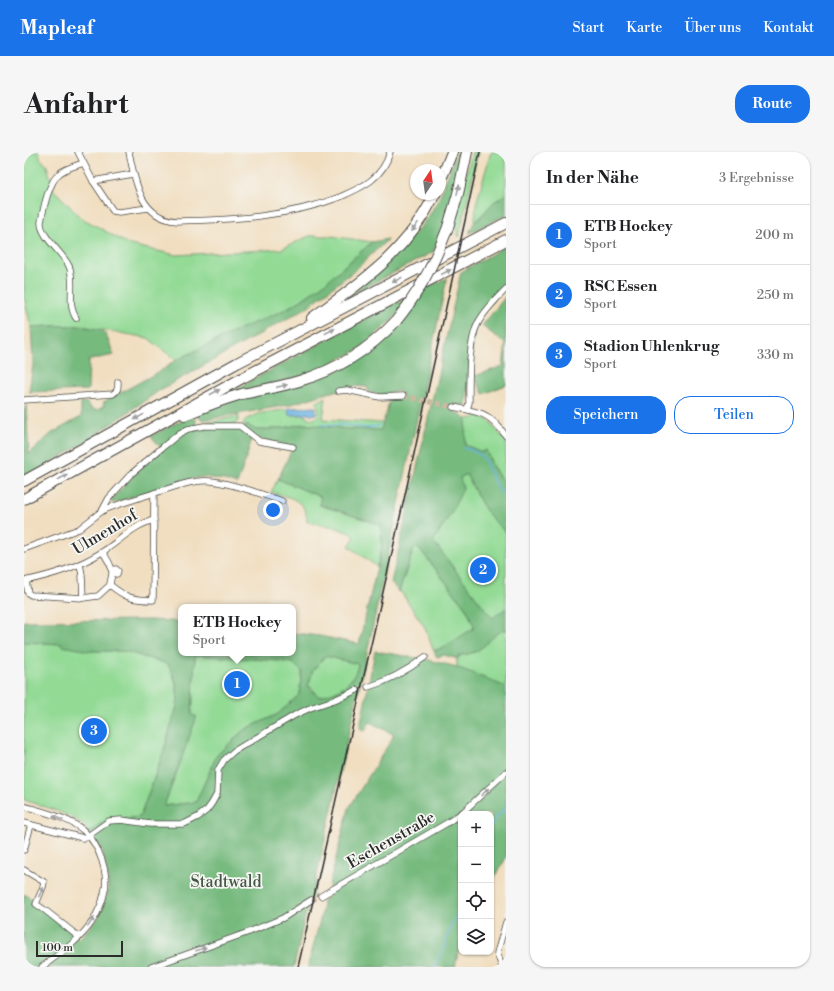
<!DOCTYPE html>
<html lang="de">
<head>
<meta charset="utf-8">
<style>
  :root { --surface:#fff; --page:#f6f6f6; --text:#202124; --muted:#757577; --line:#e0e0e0; --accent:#1a73e8 }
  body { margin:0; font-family:"Libre Bodoni",serif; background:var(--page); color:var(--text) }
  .controls { position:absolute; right:12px; bottom:12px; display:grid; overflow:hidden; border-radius:8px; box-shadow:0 1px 3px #0004 }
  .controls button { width:36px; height:36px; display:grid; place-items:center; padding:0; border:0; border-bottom:1px solid var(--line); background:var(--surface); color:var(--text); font:20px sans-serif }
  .compass { position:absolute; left:386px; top:12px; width:36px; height:36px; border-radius:50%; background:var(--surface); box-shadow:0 1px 3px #0004; rotate:13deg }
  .scale { position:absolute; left:12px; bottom:10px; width:87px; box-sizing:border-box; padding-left:4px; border:2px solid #2b2b2b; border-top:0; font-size:11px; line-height:14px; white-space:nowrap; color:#2b2b2b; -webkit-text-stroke:3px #f6f6f2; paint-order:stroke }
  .you { position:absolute; left:249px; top:358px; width:14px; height:14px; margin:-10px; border:3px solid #fff; border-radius:50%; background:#1a73e8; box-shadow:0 0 0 6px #1a73e833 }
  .badge { display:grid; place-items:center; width:26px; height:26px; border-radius:50%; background:var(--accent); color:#fff; font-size:13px; font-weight:700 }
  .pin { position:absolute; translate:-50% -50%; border:2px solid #fff; box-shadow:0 1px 4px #0006 }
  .popup { position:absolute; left:154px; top:452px; width:118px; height:52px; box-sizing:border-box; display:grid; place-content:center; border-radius:8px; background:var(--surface); filter:drop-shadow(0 1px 3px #0005); font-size:13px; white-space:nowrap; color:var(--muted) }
  .popup b { font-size:15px; color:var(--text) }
  .popup::after { content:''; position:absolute; left:50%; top:100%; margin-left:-8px; border:8px solid transparent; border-top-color:var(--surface) }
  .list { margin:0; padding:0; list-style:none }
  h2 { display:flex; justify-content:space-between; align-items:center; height:52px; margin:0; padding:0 16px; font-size:17px }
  h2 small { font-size:13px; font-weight:400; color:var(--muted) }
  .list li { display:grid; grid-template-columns:26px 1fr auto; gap:12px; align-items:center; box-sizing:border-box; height:60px; padding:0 16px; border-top:1px solid var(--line) }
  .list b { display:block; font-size:15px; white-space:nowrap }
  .list p { margin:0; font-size:13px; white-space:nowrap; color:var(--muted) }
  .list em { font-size:13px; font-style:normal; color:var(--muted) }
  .actions { display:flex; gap:8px; padding:12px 16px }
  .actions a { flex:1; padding:9px 0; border:1px solid var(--accent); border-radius:16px; text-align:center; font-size:14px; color:var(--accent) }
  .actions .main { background:var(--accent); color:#fff }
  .icon { flex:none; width:22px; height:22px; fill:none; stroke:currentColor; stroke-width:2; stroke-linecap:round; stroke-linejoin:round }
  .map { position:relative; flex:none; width:482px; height:815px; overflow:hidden; border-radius:16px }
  header { display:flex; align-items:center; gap:24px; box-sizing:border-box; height:56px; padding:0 20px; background:var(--accent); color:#fff }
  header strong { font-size:19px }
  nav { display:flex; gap:22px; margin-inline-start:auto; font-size:14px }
  .intro { display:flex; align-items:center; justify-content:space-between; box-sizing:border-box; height:96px; padding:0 24px }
  h1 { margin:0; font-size:28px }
  .button { padding:10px 18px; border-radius:16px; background:var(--accent); color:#fff; font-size:14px; font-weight:700 }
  main { display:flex; gap:24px; padding:0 24px }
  aside { flex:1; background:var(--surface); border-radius:16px; box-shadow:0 1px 3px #0004 }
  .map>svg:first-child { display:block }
  .green { fill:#93da95; stroke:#5f8260 }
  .forest { fill:#76ba7e; stroke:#507254; fill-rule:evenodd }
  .water { fill:#6bb2e2; stroke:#4b6e86 }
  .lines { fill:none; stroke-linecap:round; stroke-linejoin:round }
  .stream { stroke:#6bb2e2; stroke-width:1.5 }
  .street-tunnel { stroke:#c9baa2; stroke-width:5.5; stroke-dasharray:5.5 3; stroke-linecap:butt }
  .street-casing { stroke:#494641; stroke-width:7 }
  .highway-casing { stroke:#494641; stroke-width:12 }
  .street { stroke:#fff; stroke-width:5.5 }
  .highway { stroke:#fff; stroke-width:10 }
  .rail { stroke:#2b2b2b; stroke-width:1.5 }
  .highway-bridge-casing { stroke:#494641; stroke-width:12; stroke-linecap:butt }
  .highway-bridge { stroke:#fff; stroke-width:10 }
  .oneway { fill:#a0a0a0 }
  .labels { text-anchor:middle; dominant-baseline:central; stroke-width:3.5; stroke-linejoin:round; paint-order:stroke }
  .street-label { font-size:16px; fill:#2b2b2b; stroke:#f6f6f2 }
  .park-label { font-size:16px; fill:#455746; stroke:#f6f6f2 }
</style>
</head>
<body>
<header>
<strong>Mapleaf</strong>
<nav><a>Start</a><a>Karte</a><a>Über uns</a><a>Kontakt</a></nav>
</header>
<div class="intro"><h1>Anfahrt</h1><a class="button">Route</a></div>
<main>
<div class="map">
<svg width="482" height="815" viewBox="0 0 482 815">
  <rect width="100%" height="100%" fill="#f6f6f2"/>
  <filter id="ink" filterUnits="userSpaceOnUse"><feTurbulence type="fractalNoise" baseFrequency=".025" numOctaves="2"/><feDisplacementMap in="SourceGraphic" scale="8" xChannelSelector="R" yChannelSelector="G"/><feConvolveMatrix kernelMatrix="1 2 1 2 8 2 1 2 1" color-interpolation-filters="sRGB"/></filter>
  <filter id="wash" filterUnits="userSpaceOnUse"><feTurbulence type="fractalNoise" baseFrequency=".012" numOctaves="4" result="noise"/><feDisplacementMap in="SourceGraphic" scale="16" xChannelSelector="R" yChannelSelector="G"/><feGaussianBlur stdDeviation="0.9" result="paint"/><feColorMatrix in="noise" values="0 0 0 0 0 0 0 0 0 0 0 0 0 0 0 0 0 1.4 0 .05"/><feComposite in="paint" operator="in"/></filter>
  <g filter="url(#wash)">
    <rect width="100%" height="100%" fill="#f1dec0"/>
    <g class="green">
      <path d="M6,0H15L16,6L23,14L26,25L31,28L29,37L56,65L106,93L152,103L258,97L285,84H307L348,90L300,132L276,149L256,160L175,197L153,209L124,186L57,174H26L7,175L0,145V2Z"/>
      <path d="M448,0H454L435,85L430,72Z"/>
      <path d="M467,0H482V42L470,50L452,69L451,68L452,52Z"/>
      <path d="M302,245L299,267L359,271L357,278L324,277L280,272L258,276L231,278L223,273L221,275L219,271L221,268L233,262L265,257V263H279L284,266L289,267C298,264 294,257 293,250Z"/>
      <path d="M453,263L466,269L482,290V335L469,315L462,298L458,300L441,293L442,267L451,266Z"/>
      <path d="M215,264L214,269L211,272L179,271Z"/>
      <path d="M442,322C453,343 463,366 482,380V456L468,467L409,389L427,361L436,326Z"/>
      <path d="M254,327L297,345L295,353L357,372L358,394L353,415L325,394L330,386V383L311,375L283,370C283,347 264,345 247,340Z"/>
      <path d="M391,394L399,401L442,456L451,474C441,485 423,494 410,499L400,474L377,440H375Z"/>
      <path d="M482,477V535L433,515V505C440,502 449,502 454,498C465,491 470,481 482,477Z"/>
      <path d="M0,490L38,492L65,499H100L144,512C150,525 156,539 153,554L140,598L116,665L82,668L64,681L62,678V674C43,661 22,655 0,648Z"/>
      <path d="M171,503L258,509L269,511L278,520L275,543L254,562L220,578L193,603L172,650L140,654L157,609L168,564Z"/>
      <path d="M301,504L334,512C331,532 313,540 295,545L288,536L284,534L289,518Z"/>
    </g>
    <g class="forest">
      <path d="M433,0H440L422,71L409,100L329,142L394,78L406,62L416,44Z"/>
      <path d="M482,42V63L445,81L451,68L453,69L470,50Z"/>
      <path d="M364,87L330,119L282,156L136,238L57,293L0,326V261L2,253L5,302L28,281L57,265V250L63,251L68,257L73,258L79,255L80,250L145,214V212L213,178L256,160L276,149L300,132L348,90Z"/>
      <path d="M482,94V134L473,143L451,172L442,251L439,254L430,252L428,259L438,263L442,267L441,293L458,300L462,298L469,315L482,335V380C463,366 453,343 442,322L436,326L439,337L427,361L409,389L468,466L482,456V477C470,481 465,491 454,498C449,502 440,502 434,504V507L420,503L413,505L410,499L418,496L450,476V474L442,456L399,401L391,394L383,414L375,440L367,431L437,120Z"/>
      <path d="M423,126L345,492L288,745L281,764L270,815H0V742L10,748L55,787L75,765L84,740V724L78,698L64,681L82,668L116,665L140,598L153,554L154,548L152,529L144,512L100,499H65L38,494V492L0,490V469L128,468L157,470V501H269V481L296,484L335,492L358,394L357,373L295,352L297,345L254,327L269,295L228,285L223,304L213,332L200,328L180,325L160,328L90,351L87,350L88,347L136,295L127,284L168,263L172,269L171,273C186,276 205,271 219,278L223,273L232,278L258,276L280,272L324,277L357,278L366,247L379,242L374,239L357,243L345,240L343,235L329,234L328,236L324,235L264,253L179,268L175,266L173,261L203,250L297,225L322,215L341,202L375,172L391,153L402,136ZM171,503L258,509L269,511L278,520L275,543L254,562L220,578L193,603L172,650L140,654L172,567V564L168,563ZM301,504L334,512C331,532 313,540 295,545L284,534L289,518Z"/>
      <path d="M387,144L369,167L334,198L286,222L201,243L362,156Z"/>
      <path d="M482,144V192L458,174Z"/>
      <path d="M26,174H57L78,178L82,183L90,203L65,208L64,238L5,240L9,212L7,175Z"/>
      <path d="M482,192V233L459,242L451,224L479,214Z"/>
      <path d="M351,499L405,508L433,515L482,535V706L467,732V662H437V787L431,815H284L298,760L299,748L306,743L305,733L325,656L369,585V582L346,570L340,580L336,576Z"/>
    </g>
    <path class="water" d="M292,255V262L286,263L285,262L265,263L264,256Z"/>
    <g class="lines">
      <g class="stream">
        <path d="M297,273H322L343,276L355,274"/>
        <path d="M440,296C464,301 461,312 471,331C473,336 478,341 482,346"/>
        <path d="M467,674L471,667L482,655"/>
        <path d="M410,815L418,801L427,773L437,755"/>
      </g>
    </g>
  </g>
  <g filter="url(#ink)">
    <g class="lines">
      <g class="street-tunnel">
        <path d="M379,244L429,255"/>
        <path d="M333,538L344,535"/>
        <path d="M287,748L297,744"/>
      </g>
      <g class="street-casing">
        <g id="street">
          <path d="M54,0L69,29L89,59L95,60L124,56"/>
          <path d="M105,0C111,29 116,66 153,69C208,68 264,65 316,45C339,35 359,26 366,0"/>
          <path d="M69,29L109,22"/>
          <path d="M52,166C42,151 52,130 45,114C39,101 16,84 17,70C19,58 25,29 36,21C42,16 52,14 59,11"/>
          <path d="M314,239L323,238L356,245L379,244"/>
          <path d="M0,248L89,242C94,239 94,236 94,230"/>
          <path d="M429,255C456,260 465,260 482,284"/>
          <path d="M443,257L445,251C445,230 444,190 454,171C461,158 472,147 482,137"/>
          <path d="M78,359C95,351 113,347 130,341C149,336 167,327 187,329C207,331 238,342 258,349"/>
          <path d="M0,397L55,377L78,359L85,346L106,323L140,294L156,281L164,277L180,274H216L235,289L269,295"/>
          <path d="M56,412L58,423L59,446"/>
          <path d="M88,419L92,417L94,419L93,422L89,421"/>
          <path d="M0,429C25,424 56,414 78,400C95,390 109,373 130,368"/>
          <path d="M2,429L4,441L7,443L59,446L74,444L86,433C86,429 88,425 88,421C89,414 82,406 79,400"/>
          <path d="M86,433C102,446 109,448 129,448L130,342"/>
          <path d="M344,535C365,529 384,518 401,505"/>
          <path d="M0,654C19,660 43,665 59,678C75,692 86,722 80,742C78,752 73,762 68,770C56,788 35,802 18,815"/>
          <path d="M0,671L59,686L64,684L85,669L97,668L126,672H160L174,665L183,658L188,651L193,642L194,618L200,608L210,599L271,563L286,556L310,548L333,538"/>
          <path d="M0,698L7,673"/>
          <path d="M0,718L20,730L19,735L12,752L22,759L55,785"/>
          <path d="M297,744L423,671L439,660L482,620"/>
          <path d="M127,815L225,780L259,766L287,748"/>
          <path d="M478,815L473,801L482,770"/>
        </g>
      </g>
      <g class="highway-casing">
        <g id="highway">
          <path d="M416,30L428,0"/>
          <path d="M424,75L434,42L443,0"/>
          <path d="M288,166C339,129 382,101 411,42"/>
          <path d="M161,263C180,255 199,247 218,242C237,238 256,235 275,229C313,218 345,198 372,169"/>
          <path d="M0,329L213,211L482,71"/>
          <path d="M0,347L220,225L482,88"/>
        </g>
      </g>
      <use href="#street" class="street"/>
      <use href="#highway" class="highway"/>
      <path class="rail" d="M274,815L381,343L456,0"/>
      <g class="highway-bridge-casing">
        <path id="highway-bridge" d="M372,169C396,140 411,110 424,75"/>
      </g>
      <use href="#highway-bridge" class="highway-bridge"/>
    </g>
    <defs><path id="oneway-solid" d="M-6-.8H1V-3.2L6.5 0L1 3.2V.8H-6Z"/></defs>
    <g class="oneway">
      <use href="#oneway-solid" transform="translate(434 38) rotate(-77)"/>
      <use href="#oneway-solid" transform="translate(391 75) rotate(125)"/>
      <use href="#oneway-solid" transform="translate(422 120) rotate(-27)"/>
      <use href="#oneway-solid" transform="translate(373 128) rotate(153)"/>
      <use href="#oneway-solid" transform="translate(306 179) rotate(-28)"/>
      <use href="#oneway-solid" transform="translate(258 234) rotate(-13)"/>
      <use href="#oneway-solid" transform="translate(191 240) rotate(-28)"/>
      <use href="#oneway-solid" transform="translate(115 265) rotate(151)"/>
      <use href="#oneway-solid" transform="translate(39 325) rotate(-30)"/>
      <use href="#oneway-solid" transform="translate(461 640) rotate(-44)"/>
      <use href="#oneway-solid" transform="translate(34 666) rotate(-159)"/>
      <use href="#oneway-solid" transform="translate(17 740) rotate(-64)"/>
      <use href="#oneway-solid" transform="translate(67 770) rotate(-56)"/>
      <use href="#oneway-solid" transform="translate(177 797) rotate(-19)"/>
    </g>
  </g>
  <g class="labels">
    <g class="street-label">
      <text transform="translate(81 380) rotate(-31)">Ulmenhof</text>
      <text transform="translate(367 688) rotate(-30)">Eschenstraße</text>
    </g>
    <g class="park-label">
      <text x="202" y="730">Stadtwald</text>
    </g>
  </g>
</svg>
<div class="controls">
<button>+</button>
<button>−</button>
<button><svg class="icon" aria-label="locate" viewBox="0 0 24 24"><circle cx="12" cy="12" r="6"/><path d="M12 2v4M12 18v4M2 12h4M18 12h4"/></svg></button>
<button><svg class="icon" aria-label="layers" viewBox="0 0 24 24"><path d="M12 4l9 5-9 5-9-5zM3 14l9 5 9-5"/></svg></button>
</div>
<svg class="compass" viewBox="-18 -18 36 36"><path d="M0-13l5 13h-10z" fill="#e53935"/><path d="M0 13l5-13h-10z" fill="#757577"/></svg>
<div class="scale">100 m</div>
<div class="you"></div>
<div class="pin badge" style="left:213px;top:532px">1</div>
<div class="popup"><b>ETB Hockey</b>Sport</div>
<div class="pin badge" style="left:459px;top:418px">2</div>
<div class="pin badge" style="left:70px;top:579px">3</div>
</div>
<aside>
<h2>In der Nähe<small>3 Ergebnisse</small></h2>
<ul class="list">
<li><span class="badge">1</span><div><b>ETB Hockey</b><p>Sport</p></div><em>200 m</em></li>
<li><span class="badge">2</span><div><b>RSC Essen</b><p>Sport</p></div><em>250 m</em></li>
<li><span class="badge">3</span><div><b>Stadion Uhlenkrug</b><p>Sport</p></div><em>330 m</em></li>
</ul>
<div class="actions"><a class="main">Speichern</a><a>Teilen</a></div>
</aside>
</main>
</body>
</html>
